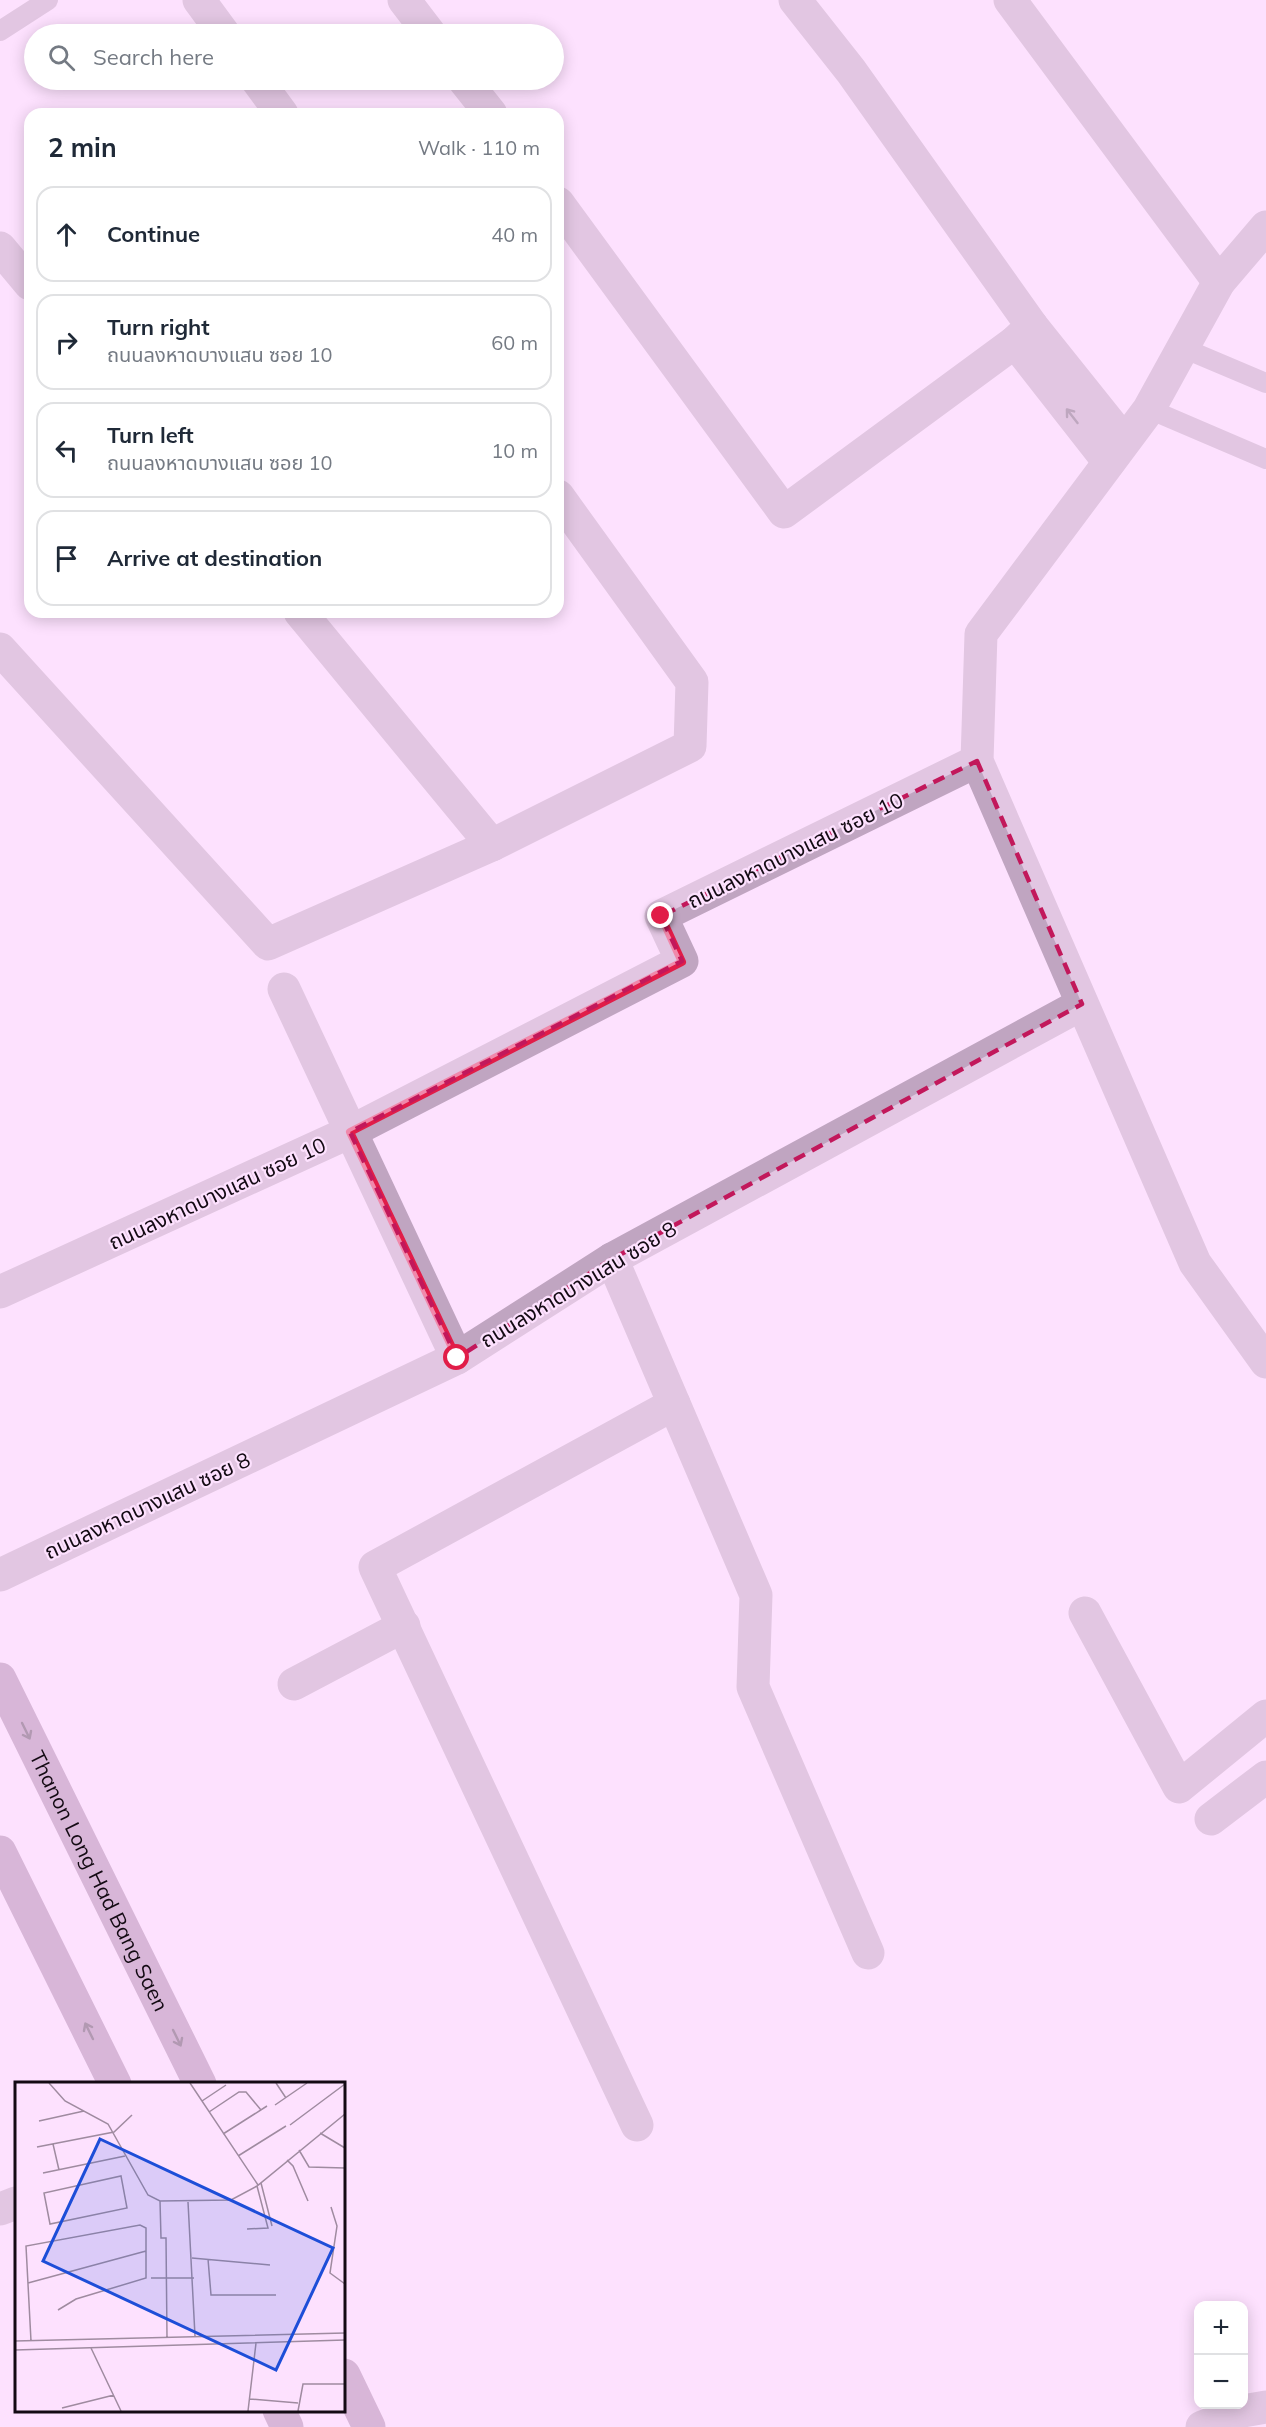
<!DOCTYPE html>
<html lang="en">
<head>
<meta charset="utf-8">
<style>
  :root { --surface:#fff; --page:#f2f2f3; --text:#1f2937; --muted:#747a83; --line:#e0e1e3 }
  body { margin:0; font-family:Mulish,"Noto Sans Thai",sans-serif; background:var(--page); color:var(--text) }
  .controls { position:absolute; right:18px; bottom:18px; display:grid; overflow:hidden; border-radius:12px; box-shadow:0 3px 15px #0003 }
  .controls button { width:54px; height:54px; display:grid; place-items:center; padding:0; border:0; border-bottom:2px solid var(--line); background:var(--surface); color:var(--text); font:30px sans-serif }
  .stop { position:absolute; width:18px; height:18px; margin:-14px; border:4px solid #e11d48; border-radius:50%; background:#fff }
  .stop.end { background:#e11d48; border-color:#fff; box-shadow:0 2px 6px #0008 }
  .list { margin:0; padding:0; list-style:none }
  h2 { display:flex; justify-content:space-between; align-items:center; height:78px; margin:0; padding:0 24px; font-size:26px }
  h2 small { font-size:20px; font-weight:400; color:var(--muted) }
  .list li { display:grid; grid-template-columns:39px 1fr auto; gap:18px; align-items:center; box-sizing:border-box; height:96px; margin:0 12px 12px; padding:0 12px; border:2px solid var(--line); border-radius:18px }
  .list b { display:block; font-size:22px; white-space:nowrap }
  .list p { margin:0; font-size:20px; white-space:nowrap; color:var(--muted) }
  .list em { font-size:20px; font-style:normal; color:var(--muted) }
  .icon { flex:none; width:33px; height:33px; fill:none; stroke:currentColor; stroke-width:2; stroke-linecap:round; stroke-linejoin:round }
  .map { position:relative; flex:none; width:1266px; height:2427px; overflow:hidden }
  .search { position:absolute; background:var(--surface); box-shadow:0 3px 15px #0003; left:24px; top:24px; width:540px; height:66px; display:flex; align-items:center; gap:15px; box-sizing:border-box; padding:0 21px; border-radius:33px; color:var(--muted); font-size:22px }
  .panel { position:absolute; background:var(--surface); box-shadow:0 3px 15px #0003; left:24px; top:108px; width:540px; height:510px; border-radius:18px }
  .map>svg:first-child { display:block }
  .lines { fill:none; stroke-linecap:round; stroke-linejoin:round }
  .lane { stroke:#c0a5c1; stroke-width:20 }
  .street { stroke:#c0a5c1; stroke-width:33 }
  .secondary { stroke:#aa82ab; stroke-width:33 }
  .oneway { stroke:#725f73 }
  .oneway2 { stroke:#574057 }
  .route { stroke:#e11d48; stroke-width:8 }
  .marked { fill:none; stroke:#c2185b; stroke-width:4.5; stroke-dasharray:12 8; stroke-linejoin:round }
  .labels { text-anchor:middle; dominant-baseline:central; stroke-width:4.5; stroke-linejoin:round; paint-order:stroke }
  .street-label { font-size:21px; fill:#130a13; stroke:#fde1fe }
  .inset-road { fill:none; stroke:#9f8ba0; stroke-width:1.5 }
  .view { fill:#1d4ed8; fill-opacity:0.15; stroke:#1d4ed8; stroke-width:3 }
  .inset-edge { fill:none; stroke:#130a13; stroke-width:3 }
</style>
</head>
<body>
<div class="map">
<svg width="1266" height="2427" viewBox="0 0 1266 2427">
  <rect width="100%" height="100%" fill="#fde1fe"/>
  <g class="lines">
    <g class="lane">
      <path d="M0,31L48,0"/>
      <path d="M1183,348L1266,383"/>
      <path d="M1149,409L1266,459"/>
    </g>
    <g class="street">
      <path d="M199,0L224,34"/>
      <path d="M404,0L430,34"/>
      <path d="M1010,0L1219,282"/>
      <path d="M257,80L282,114"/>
      <path d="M464,80L491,114"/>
      <path d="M558,203L784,512L1015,342L1032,326L851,71L795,0"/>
      <path d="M1266,227L1219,282L1149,409L981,634L977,761L1195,1263L1266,1362"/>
      <path d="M0,248L30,284"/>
      <path d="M1032,326L1124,441"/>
      <path d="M1015,342L1109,462"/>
      <path d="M300,612L492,845"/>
      <path d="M0,649L268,944L492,845L690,746L692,682L558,496"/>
      <path d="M284,989L457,1358"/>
      <path d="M612,1259L756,1595L753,1687L868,1953"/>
      <path d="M0,1292L350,1132L682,961L661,916L977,761"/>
      <path d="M0,1575L457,1358L612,1259L1082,1004"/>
      <path d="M1085,1613L1179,1787L1266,1716"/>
      <path d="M294,1684L404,1626"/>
      <path d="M1211,1819L1266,1777"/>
      <path d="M637,2125L375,1567L674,1404"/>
      <path d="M0,2209L16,2203"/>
      <path d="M1202,2427L1243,2411L1266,2407"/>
    </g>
    <g class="secondary">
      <path id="s1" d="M0,1679L200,2084"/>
      <path d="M0,1852L115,2084"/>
      <path d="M344,2375L369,2427"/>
      <path d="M279,2410L287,2427"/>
    </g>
  </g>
  <defs><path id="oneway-shaft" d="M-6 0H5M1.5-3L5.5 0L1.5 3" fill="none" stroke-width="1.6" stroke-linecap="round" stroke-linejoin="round" transform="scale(1.5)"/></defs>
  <use class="oneway" href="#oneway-shaft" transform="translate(1072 416) rotate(-128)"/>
  <g class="oneway2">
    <use href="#oneway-shaft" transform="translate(26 1731) rotate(64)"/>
    <use href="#oneway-shaft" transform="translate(89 2031) rotate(-116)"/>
    <use href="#oneway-shaft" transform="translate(177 2038) rotate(64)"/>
  </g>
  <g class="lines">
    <path class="route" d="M457,1358L350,1132L682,962L661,916"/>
  </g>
  <path d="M0 0H1266V2427H0ZM977,761L1082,1004L612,1259L457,1358L350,1132L682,961L661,916Z" fill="#fde1fe" fill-opacity=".55" fill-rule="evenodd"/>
  <path class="marked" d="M977,761L1082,1004L612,1259L457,1358L350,1132L682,961L661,916Z"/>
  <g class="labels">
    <g class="street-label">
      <text transform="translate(795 850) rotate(-26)">ถนนลงหาดบางแสน ซอย 10</text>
      <text transform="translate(217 1193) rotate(-25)">ถนนลงหาดบางแสน ซอย 10</text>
      <text transform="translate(578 1284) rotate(-31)">ถนนลงหาดบางแสน ซอย 8</text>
      <text transform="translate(147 1505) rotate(-25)">ถนนลงหาดบางแสน ซอย 8</text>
      <text stroke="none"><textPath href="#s1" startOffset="225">Thanon Long Had Bang Saen</textPath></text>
    </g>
  </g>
  <g transform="translate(15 2082)">
    <rect width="330" height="330" fill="#fde1fe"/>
    <path class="inset-road" d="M34,1L50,19L93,42L133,113L145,119L216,118L242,104L330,32M175,1L243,103M261,1L271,16M187,19L211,3M260,23L292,1M194,30L224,10H231L246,28M24,39L69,29M275,43L330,2M305,51L330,66M208,52L252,24M38,62L44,88M22,65L99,50L117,33M284,68L294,85L330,86M223,74L271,44M272,78L278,84L293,119M28,91L110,74M106,94L112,126L35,142L29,111ZM246,101L257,144M145,119L146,156H151L152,255M173,120L180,254M316,125L322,144L315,191L330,202M232,147L253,146L242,104M177,176L255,183M193,177L196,213H261M136,196H179M13,201L131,169M0,259L330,251M16,259L11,164L125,143L131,146V196L61,217L43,228M76,266L106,329M0,268L330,258M235,317L283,321M47,326L99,313M233,329L241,261M283,329L288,302H330"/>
    <path class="view" d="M85,57L318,166L261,288L28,179Z"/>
    <rect width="330" height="330" class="inset-edge"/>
  </g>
</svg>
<div class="controls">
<button>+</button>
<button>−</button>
</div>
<div class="stop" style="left:457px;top:1358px"></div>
<div class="stop end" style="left:661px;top:916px"></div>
<div class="search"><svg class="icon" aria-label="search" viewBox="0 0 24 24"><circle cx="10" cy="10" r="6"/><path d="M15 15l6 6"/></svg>Search here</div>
<section class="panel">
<h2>2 min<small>Walk · 110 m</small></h2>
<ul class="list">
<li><svg class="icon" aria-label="ahead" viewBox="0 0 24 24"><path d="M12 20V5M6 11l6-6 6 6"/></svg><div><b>Continue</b></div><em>40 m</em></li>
<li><svg class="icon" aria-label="right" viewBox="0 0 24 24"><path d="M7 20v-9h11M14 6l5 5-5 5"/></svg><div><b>Turn right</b><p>ถนนลงหาดบางแสน ซอย 10</p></div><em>60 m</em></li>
<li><svg class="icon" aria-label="left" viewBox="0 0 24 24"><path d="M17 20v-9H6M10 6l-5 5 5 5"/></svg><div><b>Turn left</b><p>ถนนลงหาดบางแสน ซอย 10</p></div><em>10 m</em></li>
<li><svg class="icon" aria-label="arrive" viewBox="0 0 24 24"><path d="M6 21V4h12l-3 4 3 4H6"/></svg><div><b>Arrive at destination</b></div></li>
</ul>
</section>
</div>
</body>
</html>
